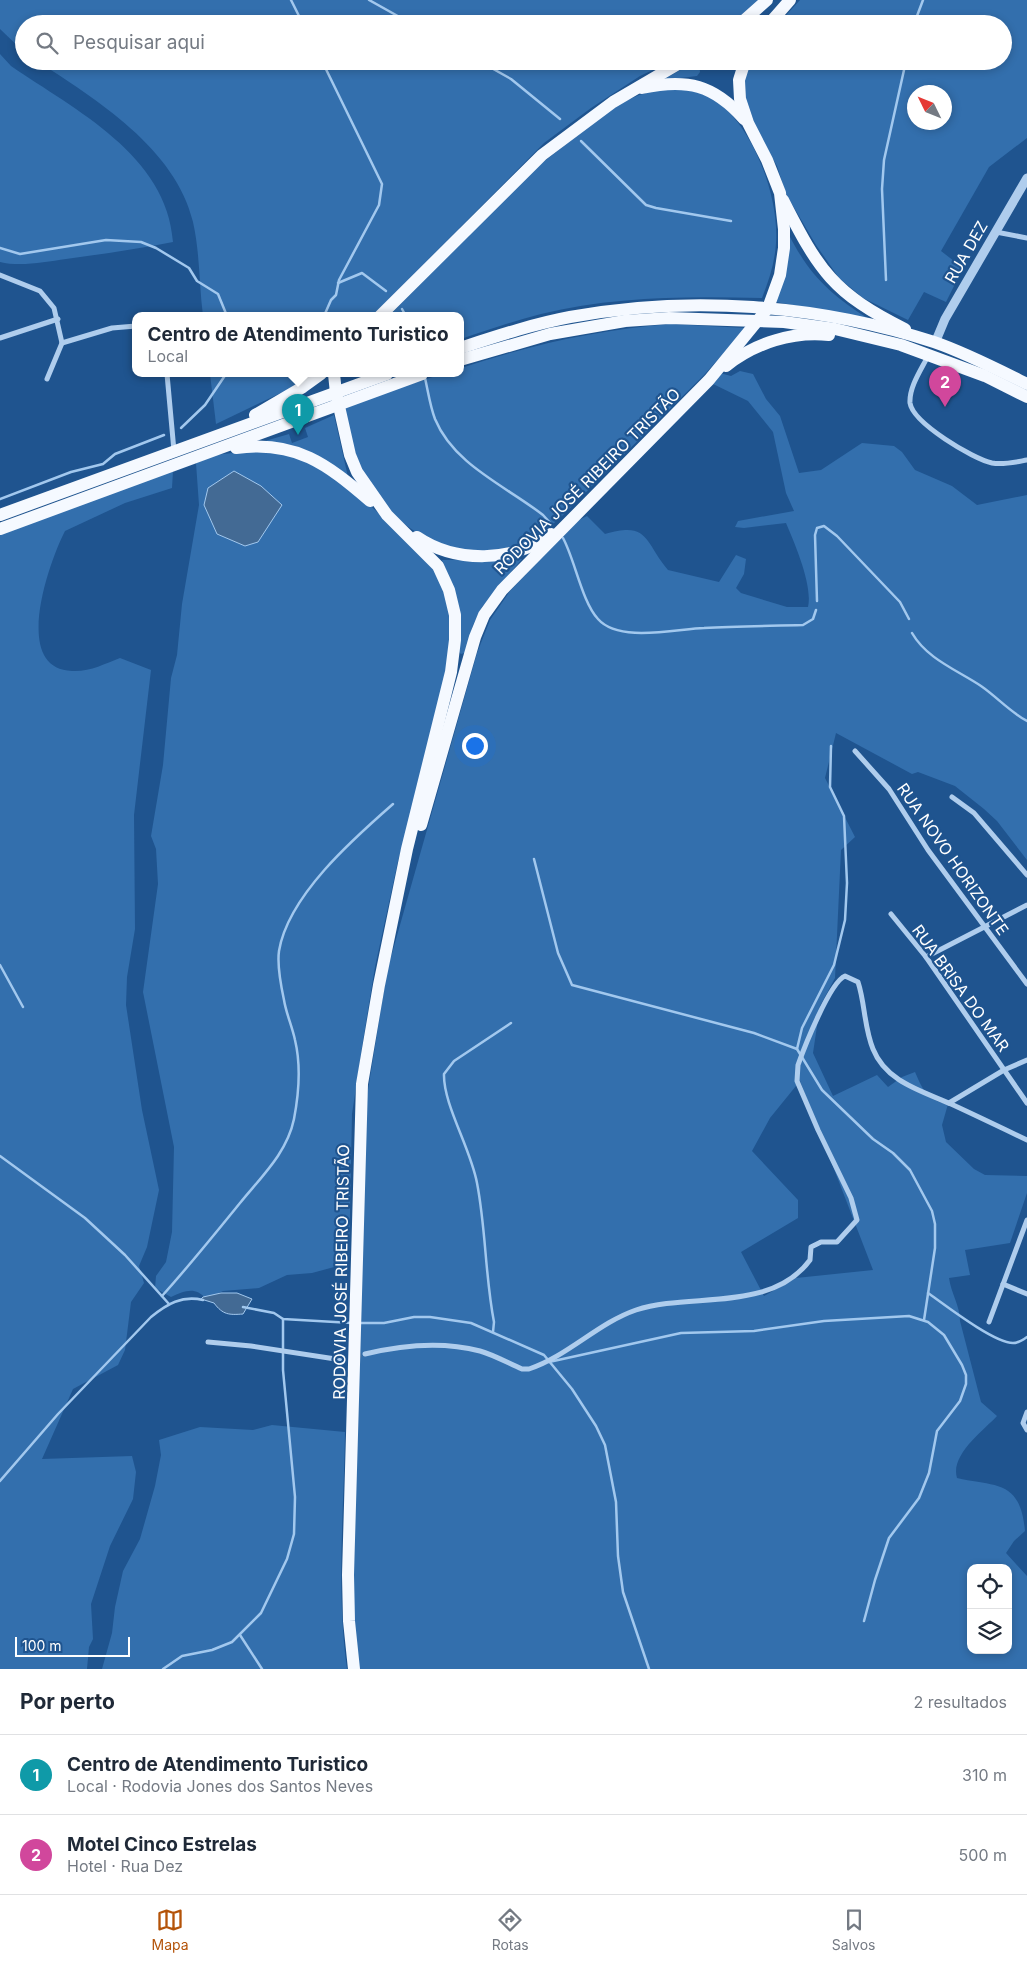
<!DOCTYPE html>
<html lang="pt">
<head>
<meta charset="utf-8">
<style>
  :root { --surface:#fff; --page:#f6f6f7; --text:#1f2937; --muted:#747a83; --line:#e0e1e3; --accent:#b45309 }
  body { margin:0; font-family:Inter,sans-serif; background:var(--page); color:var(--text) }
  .controls { position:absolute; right:15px; bottom:15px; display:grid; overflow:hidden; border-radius:10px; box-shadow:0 2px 8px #0003 }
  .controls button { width:45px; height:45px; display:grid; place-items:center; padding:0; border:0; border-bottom:1px solid var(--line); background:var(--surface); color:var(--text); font:25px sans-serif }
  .compass { position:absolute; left:907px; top:85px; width:45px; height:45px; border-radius:50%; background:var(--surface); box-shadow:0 2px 8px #0003; rotate:313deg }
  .scale { position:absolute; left:15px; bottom:12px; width:115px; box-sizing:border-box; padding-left:5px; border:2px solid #fff; border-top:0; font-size:14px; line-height:18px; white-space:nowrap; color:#fff; -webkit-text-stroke:4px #1f548f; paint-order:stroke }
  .you { position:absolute; left:474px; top:745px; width:18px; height:18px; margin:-12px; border:4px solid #fff; border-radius:50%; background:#1a73e8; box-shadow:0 0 0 8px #1a73e833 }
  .badge { display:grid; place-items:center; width:32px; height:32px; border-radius:50%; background:var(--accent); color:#fff; font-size:16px; font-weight:700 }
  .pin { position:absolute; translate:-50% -41px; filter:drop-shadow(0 1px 2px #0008) }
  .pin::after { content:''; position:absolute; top:26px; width:18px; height:15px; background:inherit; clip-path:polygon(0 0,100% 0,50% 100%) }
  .popup { position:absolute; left:132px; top:312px; width:332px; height:65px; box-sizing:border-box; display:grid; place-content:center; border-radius:10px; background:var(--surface); filter:drop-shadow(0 1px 4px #0005); font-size:16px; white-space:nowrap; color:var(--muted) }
  .popup b { font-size:19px; color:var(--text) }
  .popup::after { content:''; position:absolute; left:50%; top:100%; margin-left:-10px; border:10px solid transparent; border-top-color:var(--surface) }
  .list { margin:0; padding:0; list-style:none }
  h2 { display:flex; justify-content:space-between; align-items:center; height:65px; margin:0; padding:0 20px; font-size:21px }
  h2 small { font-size:16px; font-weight:400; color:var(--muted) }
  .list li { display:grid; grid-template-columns:32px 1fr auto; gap:15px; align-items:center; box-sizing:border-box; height:80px; padding:0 20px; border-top:1px solid var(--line) }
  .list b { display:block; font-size:19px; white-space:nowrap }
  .list p { margin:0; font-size:16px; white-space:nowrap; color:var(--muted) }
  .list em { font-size:16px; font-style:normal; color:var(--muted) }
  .icon { flex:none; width:28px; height:28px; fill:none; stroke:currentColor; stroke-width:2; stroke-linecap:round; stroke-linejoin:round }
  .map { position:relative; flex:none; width:1027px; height:1669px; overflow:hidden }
  .search { position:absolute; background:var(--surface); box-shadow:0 2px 8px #0003; left:15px; right:15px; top:15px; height:55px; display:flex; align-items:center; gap:12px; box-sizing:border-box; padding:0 18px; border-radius:28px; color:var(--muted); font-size:19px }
  .sheet { height:225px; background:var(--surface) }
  nav { display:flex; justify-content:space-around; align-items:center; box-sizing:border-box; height:70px; border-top:1px solid var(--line); background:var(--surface); font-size:14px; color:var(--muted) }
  nav a { display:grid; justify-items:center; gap:2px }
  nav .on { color:var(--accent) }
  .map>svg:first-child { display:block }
  .green { fill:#336fad; fill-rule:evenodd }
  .water { fill:#436a94; stroke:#a2c8ee }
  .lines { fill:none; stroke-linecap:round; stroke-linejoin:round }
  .stream { stroke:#a2c8ee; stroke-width:2.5 }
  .minor-tunnel { stroke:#416ea0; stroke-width:5; stroke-dasharray:5 2.5; stroke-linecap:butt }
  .minor { stroke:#afcded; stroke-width:5 }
  .tertiary { stroke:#afcded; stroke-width:9 }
  .primary { stroke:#f5f9ff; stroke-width:12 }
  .labels { text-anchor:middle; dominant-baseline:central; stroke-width:4.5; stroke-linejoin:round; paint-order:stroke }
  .street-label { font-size:16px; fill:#fff; stroke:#1f548f }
</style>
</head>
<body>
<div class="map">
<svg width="1027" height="1669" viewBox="0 0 1027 1669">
  <rect width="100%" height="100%" fill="#1f548f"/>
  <g class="green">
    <path d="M0,0H758L731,24H24V52L0,29Z"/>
    <path d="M800,0H1027V138L989,167L941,251L963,268L946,302L924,292L908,320L863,298L839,278L816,245L786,194L777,166L746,111L745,77L750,61H1003V24H778ZM914,92H944V122H914Z"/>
    <path d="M0,54L11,66C75,110 167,155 173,242C138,249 102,254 66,259C45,262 20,267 0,262Z"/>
    <path d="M37,61H672L640,76L591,108L544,143L372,316H203C199,285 200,253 193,222C176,149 96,99 37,61Z"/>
    <path d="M694,62L699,65L700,72L697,76L663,80Z"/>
    <path d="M666,88C673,88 682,87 689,88C745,99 780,192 776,243C775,262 769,280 762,298C689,296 613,296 541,314C514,321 487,330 461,339L460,316H389L529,173L617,105L639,95Z"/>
    <path d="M789,235C810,276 831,295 869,319L776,302Z"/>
    <path d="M670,324L746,328L704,375L560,518C547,529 532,541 515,546C457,563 398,534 369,483C356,461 350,437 343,412L349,404L442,374H460L461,368C530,345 596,330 670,324Z"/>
    <path d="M740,371L753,374L766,399L780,416L799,473L821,470L862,443L894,446L902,452L915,470L952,486L977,505L1027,495V860L997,821L984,809L955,786L918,772L912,774L836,733L825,778L855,837L841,850L835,978L820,1006L813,1053L833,1096L877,1075L888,1087L902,1077L915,1072C923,1090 927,1101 948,1104L942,1125L946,1142L974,1169L985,1175L1027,1176V1193L1010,1243L965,1250L970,1275L949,1278C951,1293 960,1306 960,1321L981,1402L997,1416C983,1431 950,1455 957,1478C996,1487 1020,1479 1025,1531L1014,1541L1006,1553L1027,1576V1669H358L353,1605L364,1115L387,971L477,653L490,620L510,591L577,521L587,516L605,534C649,521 644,541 668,570L719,582L736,555L746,559L744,574L736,588L741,593L787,607H808C813,586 795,544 786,523L744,528L735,527L738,521L794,511L786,493L773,432L748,401L711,383L720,373L731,376ZM800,1081L873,1270L796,1278L764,1296L741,1252L798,1218V1200L752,1151L770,1118ZM971,1568H1008V1650H971Z"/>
    <path d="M210,374H311L287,390L216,424Z"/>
    <path d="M334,415L348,477L265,441L289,434L292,443L308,437L305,428Z"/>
    <path d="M260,450L297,457L336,476L405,536L435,569L451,605V647L428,751L398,861L375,967L363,1041L352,1114L349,1263L312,1273L287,1275L259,1288L223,1291L206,1299C195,1286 185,1291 171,1297L155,1288L156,1276L166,1262L172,1232L174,1147L143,992L158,884L156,849L151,836L163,765L171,678L177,655L182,604L199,505L196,463L214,455Z"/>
    <path d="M173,471L172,488L125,503L65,531C49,562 11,669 72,671C90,672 104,664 120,658L151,670L134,815L135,929L127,977L126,1005L142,1110L159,1190L147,1247L139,1266L144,1283L131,1302L125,1350L118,1365L73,1389L42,1459L132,1456L136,1472L133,1499L110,1546L91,1604L93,1639L89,1647L87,1669H0V534Z"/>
    <path d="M522,559L482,607L473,625L465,653L461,654L458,651L451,583L442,560Z"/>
    <path d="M272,1425L345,1432C344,1513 336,1588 347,1669H102L112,1633L115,1607L123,1571L140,1539L155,1486L161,1455L159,1440L200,1427L253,1430Z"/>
  </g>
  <g class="water">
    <path d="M234,471L261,486L282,505L258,542L245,546L217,534L204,505L208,488Z"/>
    <path d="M221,1293H237L252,1299L243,1314C229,1315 223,1315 214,1303L201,1299L203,1297Z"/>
  </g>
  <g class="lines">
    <g class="stream">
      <path d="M291,0L303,24"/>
      <path d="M369,0L412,24"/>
      <path d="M914,24L923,0"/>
      <path d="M322,61L382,184L379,205L339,280L336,295L331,300L324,316"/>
      <path d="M479,61L511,79L560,119"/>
      <path d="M581,141L646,205L656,208L731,221"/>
      <path d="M0,248L20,254L106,240L141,242L156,248L189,268L197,281L218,294L227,316"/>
      <path d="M886,280L882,189L884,160L906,61"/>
      <path d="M338,283L362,273L386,291"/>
      <path d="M402,309L406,316"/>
      <path d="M425,378C428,391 430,406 435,419C454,465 506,486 543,515L552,525"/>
      <path d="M181,428L205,405L226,374"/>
      <path d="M0,499L71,472L103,464L115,454L164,435"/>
      <path d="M563,538C575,560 582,602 598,619C619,643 676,629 704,628C737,626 770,626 803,625L813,619L816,610"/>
      <path d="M817,601L815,535L817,528L824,526L837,536L900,602L909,619"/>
      <path d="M912,633C927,659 957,670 981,686C997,697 1010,712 1027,721"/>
      <path d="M831,746L830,787L844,816L847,883L845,920L834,965L802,1028L797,1049L822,1090L873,1139L893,1153L910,1170L932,1211L935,1224V1248L924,1320"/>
      <path d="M534,859L558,953L572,985L754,1033L797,1049"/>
      <path d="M0,965L23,1007"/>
      <path d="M0,1156L85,1218L125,1255L169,1304"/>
      <path d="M928,1293C945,1305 994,1343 1013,1343C1018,1343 1023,1340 1027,1337"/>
      <path d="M162,1296C189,1266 214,1235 240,1203C261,1177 287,1153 294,1119C299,1093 301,1065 295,1040C292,1026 286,1013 284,1000C281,986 277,965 279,951C288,896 353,839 393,804"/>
      <path d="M243,1307L274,1313L283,1319L352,1323"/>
      <path d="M360,1323H384L414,1317H430L471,1323L544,1355L572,1389L596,1426L605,1445L616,1502L618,1556L623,1592L649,1669"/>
      <path d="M493,1332L494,1322C485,1276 486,1229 477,1183C471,1149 443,1104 444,1074L454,1061L511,1023"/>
      <path d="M549,1362L681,1333L754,1331L824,1321L909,1316L928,1322L944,1335L962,1365L966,1375V1384L960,1401L937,1431L929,1473L919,1498L889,1538L875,1580L864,1621"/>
      <path d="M0,1481L58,1414L151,1317C167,1304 182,1295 203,1300"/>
      <path d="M240,1635L262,1669"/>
      <path d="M163,1669L182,1656L212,1650L232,1642L261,1613L287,1559L294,1534L295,1497L283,1370V1319"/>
    </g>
    <path class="minor-tunnel" d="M342,1360L365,1354"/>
    <g class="minor">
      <path d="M996,232L1027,238"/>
      <path d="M0,275L40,291L54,308L62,343L47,379"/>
      <path d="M0,338L58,319"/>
      <path d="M62,343L112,328L136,326"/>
      <path d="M928,356C921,370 909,387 910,403C913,423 973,459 992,463C1004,465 1016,462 1027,460"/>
      <path d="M167,374L174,451"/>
      <path d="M855,751L889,789L928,850L1027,984"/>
      <path d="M952,797L974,813L1027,875"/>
      <path d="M891,914L926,957L1027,1103"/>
      <path d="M926,957L1027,905"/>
      <path d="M949,1103L1004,1070L1027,1060"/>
      <path d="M1003,1284L1027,1294"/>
      <path d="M989,1322L1027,1220"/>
      <path d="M208,1342L251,1346L342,1360"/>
      <path d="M365,1354C402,1345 442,1341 480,1351C494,1355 508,1363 522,1369H529C568,1356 598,1323 636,1310C691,1292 771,1313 810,1260L811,1247L821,1242H837L857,1220L851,1198L818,1130L797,1081L798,1065C804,1048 830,982 845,976L858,982C865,1003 864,1027 873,1049C886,1082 922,1091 951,1104C977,1116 1002,1128 1027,1140"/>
      <path d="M1027,1412L1023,1423L1027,1430"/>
    </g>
    <path class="tertiary" d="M935,343L945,319L1027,178"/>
    <g class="primary">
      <path d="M740,24L767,0"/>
      <path d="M769,24L790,0"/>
      <path d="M642,88C687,78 714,85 744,119"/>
      <path d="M783,200C819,271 833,293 905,329"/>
      <path d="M380,316L542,155L613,102L683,61"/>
      <path d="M460,348C497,336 533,324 570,317C689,295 818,304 934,342C966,353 997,369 1027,384"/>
      <path d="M460,360L550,334L625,321L669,318L784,322L835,329L901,345L985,376L1027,397"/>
      <path d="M726,366C755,343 793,331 829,335"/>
      <path d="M334,374L336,393L350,455L357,472L387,515L438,566L449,590L455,615V640L451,672L407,849L379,985L362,1084L348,1575L349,1621L354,1669"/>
      <path d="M255,415L303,387L321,374"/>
      <path d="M236,448C296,440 327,464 370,501"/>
      <path d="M0,515L387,374"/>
      <path d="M0,529L422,374"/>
      <path d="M417,537C455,563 514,563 551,534"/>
      <path d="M421,825L475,637L484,615L502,590L709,380L768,308L780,275L784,248V229L780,193L767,160L748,123L740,99L739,80L745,61"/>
    </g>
  </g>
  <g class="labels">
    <g class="street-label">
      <text transform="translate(966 252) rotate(-60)">RUA DEZ</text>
      <text transform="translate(587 481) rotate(-45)">RODOVIA JOSÉ RIBEIRO TRISTÃO</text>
      <text transform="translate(953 859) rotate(55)">RUA NOVO HORIZONTE</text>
      <text transform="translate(961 988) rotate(54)">RUA BRISA DO MAR</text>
      <text transform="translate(341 1272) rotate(-89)">RODOVIA JOSÉ RIBEIRO TRISTÃO</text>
    </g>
  </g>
</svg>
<div class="controls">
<button><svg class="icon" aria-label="locate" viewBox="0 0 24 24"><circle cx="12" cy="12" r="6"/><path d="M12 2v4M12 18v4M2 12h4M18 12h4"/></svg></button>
<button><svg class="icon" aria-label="layers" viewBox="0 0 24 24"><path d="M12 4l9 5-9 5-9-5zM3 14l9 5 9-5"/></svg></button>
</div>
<svg class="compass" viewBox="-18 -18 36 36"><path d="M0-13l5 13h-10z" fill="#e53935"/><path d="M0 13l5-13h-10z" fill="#747a83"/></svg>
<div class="scale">100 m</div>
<div class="you"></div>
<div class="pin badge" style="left:298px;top:435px;background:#0f9aa8">1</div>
<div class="popup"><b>Centro de Atendimento Turistico</b>Local</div>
<div class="pin badge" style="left:945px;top:407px;background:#d1479c">2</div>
<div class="search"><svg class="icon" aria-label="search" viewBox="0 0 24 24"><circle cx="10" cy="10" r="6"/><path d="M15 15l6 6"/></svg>Pesquisar aqui</div>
</div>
<section class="sheet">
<h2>Por perto<small>2 resultados</small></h2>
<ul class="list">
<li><span class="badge" style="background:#0f9aa8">1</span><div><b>Centro de Atendimento Turistico</b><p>Local · Rodovia Jones dos Santos Neves</p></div><em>310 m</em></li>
<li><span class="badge" style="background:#d1479c">2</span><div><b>Motel Cinco Estrelas</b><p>Hotel · Rua Dez</p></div><em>500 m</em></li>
</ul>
</section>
<nav>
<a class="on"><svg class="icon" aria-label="map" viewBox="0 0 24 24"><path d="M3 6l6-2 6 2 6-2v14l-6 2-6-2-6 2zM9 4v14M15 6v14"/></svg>Mapa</a>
<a><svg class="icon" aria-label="directions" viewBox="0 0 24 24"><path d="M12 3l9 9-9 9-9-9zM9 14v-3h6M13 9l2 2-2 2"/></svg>Rotas</a>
<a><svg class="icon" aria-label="saved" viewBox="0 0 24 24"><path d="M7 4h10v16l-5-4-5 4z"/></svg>Salvos</a>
</nav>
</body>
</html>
